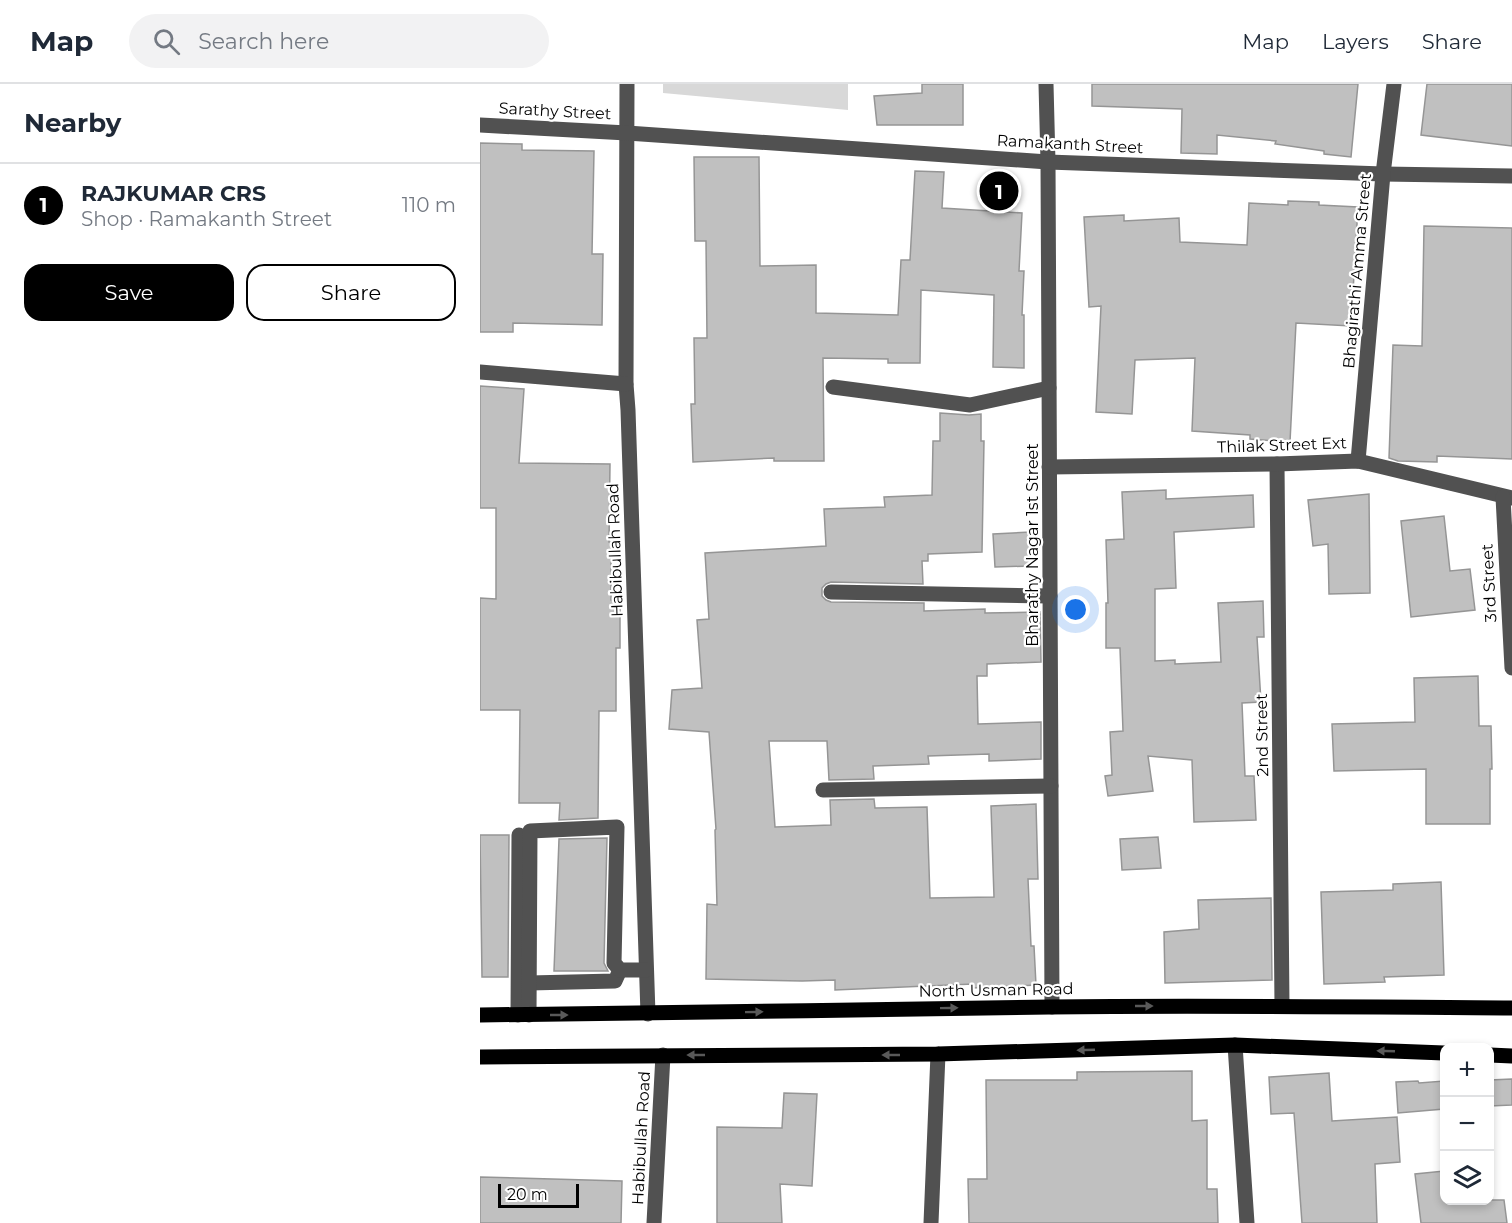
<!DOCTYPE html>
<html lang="en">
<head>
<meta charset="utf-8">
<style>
  :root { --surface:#fff; --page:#f2f2f3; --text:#1f2937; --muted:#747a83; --line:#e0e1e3; --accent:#000 }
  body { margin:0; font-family:Montserrat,sans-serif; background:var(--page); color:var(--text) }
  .controls { position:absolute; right:18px; bottom:18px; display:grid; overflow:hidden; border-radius:12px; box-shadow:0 3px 9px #0003 }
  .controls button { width:54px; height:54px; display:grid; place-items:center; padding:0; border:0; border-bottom:2px solid var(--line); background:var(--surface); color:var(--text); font:30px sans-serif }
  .scale { position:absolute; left:18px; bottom:15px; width:81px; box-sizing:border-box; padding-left:6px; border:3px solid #000; border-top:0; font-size:16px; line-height:21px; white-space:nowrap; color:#000; -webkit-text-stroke:4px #fff; paint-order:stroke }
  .you { position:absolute; left:596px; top:526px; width:21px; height:21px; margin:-15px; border:4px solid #fff; border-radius:50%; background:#1a73e8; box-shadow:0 0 0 9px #1a73e833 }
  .badge { display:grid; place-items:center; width:39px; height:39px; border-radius:50%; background:var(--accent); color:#fff; font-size:20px; font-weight:700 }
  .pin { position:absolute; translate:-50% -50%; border:3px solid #fff; box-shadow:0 2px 6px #0006 }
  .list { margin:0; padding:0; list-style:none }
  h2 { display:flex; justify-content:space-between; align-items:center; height:78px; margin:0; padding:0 24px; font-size:26px }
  h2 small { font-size:20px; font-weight:400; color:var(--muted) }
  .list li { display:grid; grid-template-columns:39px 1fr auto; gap:18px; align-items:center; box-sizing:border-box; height:84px; padding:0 24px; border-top:2px solid var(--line) }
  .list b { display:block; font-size:22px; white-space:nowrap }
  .list p { margin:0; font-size:20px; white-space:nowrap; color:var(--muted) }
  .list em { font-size:20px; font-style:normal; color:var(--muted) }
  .actions { display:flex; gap:12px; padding:18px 24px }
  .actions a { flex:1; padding:14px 0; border:2px solid var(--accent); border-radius:18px; text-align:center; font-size:21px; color:var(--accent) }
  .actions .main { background:var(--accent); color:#fff }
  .icon { flex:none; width:33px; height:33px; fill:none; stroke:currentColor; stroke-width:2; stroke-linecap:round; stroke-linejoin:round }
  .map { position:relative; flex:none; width:1032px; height:1139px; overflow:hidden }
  header { display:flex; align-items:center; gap:36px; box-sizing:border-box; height:84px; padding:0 30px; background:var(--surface); border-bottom:2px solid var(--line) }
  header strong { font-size:28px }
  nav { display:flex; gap:33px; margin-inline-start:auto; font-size:21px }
  .search { width:420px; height:54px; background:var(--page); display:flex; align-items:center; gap:15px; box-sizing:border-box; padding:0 21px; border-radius:33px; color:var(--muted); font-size:22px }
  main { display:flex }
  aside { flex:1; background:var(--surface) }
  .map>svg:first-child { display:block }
  .park { fill:#d8d8d8 }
  .building { fill:#c0c0c0; stroke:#959595; stroke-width:1.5 }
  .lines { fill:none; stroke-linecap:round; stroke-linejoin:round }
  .minor { stroke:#515151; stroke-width:15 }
  .major { stroke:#000; stroke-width:15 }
  .oneway { fill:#595959 }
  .labels { text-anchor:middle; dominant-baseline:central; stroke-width:4.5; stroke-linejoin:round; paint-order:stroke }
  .street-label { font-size:16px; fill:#000; stroke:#fff }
</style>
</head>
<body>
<header>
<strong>Map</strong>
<div class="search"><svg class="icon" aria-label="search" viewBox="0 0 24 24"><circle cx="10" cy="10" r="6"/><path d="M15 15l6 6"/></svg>Search here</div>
<nav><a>Map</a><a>Layers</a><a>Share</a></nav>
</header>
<main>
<aside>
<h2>Nearby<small></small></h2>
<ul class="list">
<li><span class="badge">1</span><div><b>RAJKUMAR CRS</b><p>Shop · Ramakanth Street</p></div><em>110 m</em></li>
</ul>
<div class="actions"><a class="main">Save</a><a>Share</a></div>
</aside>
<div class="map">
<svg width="1032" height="1139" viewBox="0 0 1032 1139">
  <rect width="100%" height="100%" fill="#fff"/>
  <path class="park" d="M183,0H368V26L183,9Z"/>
  <g class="building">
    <path d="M442,0H483V41H397L394,12L442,9Z"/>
    <path d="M612,0H878L871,73L844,70V67L795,60L796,57L737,51V70L701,69L702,25L612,22Z"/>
    <path d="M947,0H1032V62L941,51Z"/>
    <path d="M0,59L42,60V66L114,67L112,170H123L122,241L33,239V248H0Z"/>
    <path d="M214,73H279L280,182L336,181V229L418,231L421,176H430L435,87L464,88L462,124L542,129L539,187H544L542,231H544V284L513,283L514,211L441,206L440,279H408V275L343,274L344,377H294V374L213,378L211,320H215L214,254H227L226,157H215Z"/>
    <path d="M808,117L839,118V121L878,123L871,242L816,239L810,358L770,355V351L712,347L715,274L655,276L652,330L616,328L621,222L609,223L604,133L644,131V137L699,134L700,158L767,161L769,119L808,121Z"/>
    <path d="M944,142L1032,144V375L957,372V378L918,377L909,374L913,261L942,262Z"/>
    <path d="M0,302L44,305L39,379L130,380L129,458H131V516H140V564H136V627H119L118,734L79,736L80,719H39L40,626H0V514L16,515V424H0Z"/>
    <path d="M460,329L489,331L501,330V357H504L502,468L448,470V477H442L443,500L351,498L346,500L342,504V512L346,516L351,518L444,519V527L505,525V529L560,528L561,578L507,580V592H497L498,640L561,638V675L509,677V670L448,672L449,680L393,682L394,695L349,696L347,657H289L295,743L351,741L350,716L394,715L395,724L447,723L450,814L514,813L511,722L556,720L558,795H548L551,862H554L556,901L493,904V900L355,906V896L322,897L226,895L227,820L237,821L235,746L236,745L229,648L189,645L192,606L222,604L217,536L229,535L225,469L346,462L344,425L405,423L404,413L452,411L453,357H460Z"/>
    <path d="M686,406V415L773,411L774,443L694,448L696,504L675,505V577L695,576V580L741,578L738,519L783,517L784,553H777L781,618L762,619L765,692H774L776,736L714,738L712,676L668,672L673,707L628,712L625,692L632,691L630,648L643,647L640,564H626V519H628L626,456L644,455L642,408Z"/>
    <path d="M889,410L890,509L849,510L848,460L833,462L828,416Z"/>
    <path d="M964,432L970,487L990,485L995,526L931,533L921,437Z"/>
    <path d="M550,448L551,482L515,483L513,450Z"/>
    <path d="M998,592L999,642H1011L1012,685H1010V740H946V685L854,687L852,640L935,638L934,594Z"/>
    <path d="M0,751H29L28,893H2Z"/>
    <path d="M678,753L681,784L642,786L640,755Z"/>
    <path d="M127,754L124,879L128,887H74L79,755Z"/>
    <path d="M961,798L964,891L904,893L905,898L844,900L841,808L913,806V800Z"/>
    <path d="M791,814L792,896L685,899L684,848L719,845L718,816Z"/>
    <path d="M712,987V1037L727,1036V1105H737L738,1139H489L488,1095H507L506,996H597V988Z"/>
    <path d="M849,989L852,1037L917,1033L920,1078L895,1080L897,1139H822L814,1029L791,1030L789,993Z"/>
    <path d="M1032,995V1021L1010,1022V996Z"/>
    <path d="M938,997L939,999L964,997V1025L918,1029L916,998Z"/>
    <path d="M304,1009L337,1010L332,1102L300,1100L302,1139H237V1043L302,1044Z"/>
    <path d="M964,1087V1116H1024L1027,1139H941L935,1090Z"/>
    <path d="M0,1093L142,1097L141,1139H0Z"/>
  </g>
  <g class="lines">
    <g class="minor">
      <path d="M147,0L146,300L148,326L168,930"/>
      <path d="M566,0L568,78L572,923"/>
      <path d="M0,41L147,49L568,78L903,90L1032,92"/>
      <path d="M0,288L146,300"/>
      <path d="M353,303L490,321L569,304"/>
      <path d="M878,377L903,90L914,0"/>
      <path d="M797,380L802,922"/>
      <path d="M569,383L797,380L878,377L1032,414"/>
      <path d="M1023,413L1032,584"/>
      <path d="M351,508L570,512"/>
      <path d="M343,706L571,702"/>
      <path d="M49,899L135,897L140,886"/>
      <path d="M38,931L39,751"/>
      <path d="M49,931L50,747L137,743L134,879L140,886H166"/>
      <path d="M755,961L767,1139"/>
      <path d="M174,1139L183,971"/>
      <path d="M451,1139L458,970"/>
    </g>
    <g class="major">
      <path d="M0,931C190,930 380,925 570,923C724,921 878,923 1032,924"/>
      <path d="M1010,971L1032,972"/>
      <path d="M0,973L458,970L755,961L964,969"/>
    </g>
  </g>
  <defs><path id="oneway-solid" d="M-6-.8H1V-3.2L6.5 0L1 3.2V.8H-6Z" transform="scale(1.5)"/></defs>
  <g class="oneway">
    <use href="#oneway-solid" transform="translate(664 922)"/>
    <use href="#oneway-solid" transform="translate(469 924) rotate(-1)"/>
    <use href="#oneway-solid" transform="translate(274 928) rotate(-1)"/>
    <use href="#oneway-solid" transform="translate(79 931)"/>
    <use href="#oneway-solid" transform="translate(606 966) rotate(178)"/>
    <use href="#oneway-solid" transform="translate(906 967) rotate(-178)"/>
    <use href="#oneway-solid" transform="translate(216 971) rotate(180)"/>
    <use href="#oneway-solid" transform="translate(411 971) rotate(180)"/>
  </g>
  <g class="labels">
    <g class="street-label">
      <text transform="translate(75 27) rotate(3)">Sarathy Street</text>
      <text transform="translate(590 60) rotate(3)">Ramakanth Street</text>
      <text transform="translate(877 187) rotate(-85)">Bhagirathi Amma Street</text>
      <text transform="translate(802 361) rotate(-2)">Thilak Street Ext</text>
      <text transform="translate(552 461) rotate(-90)">Bharathy Nagar 1st Street</text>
      <text transform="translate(135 466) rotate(-92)">Habibullah Road</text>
      <text transform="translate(1009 499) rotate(-93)">3rd Street</text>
      <text transform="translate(782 651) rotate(-91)">2nd Street</text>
      <text transform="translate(516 906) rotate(-1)">North Usman Road</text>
      <text transform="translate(161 1054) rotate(-87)">Habibullah Road</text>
    </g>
  </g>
</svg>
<div class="controls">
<button>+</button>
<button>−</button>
<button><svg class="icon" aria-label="layers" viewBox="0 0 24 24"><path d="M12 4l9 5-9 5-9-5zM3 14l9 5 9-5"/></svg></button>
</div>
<div class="scale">20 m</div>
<div class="you"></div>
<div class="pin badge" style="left:519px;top:107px">1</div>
</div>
</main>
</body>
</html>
